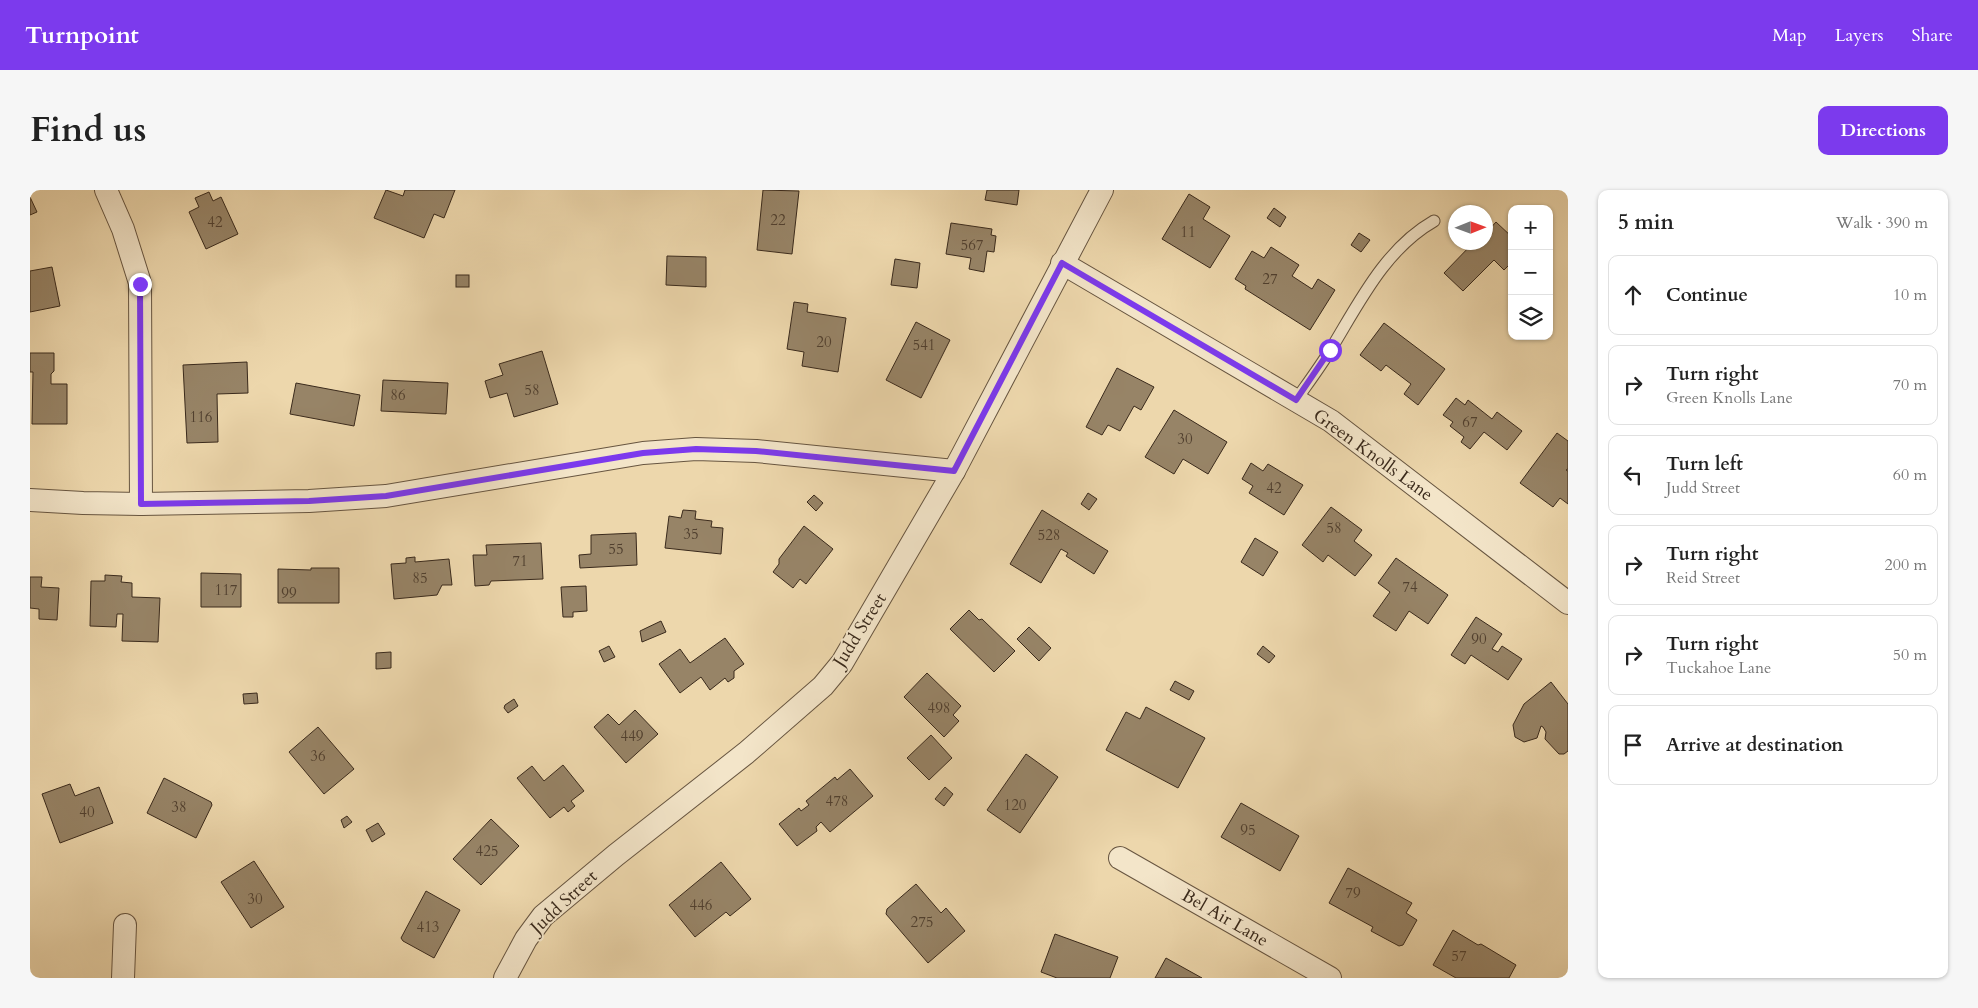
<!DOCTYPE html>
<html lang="en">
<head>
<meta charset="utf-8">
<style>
  :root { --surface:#fff; --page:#f6f6f6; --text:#222; --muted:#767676; --line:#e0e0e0; --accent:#7c3aed }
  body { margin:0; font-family:Cardo,serif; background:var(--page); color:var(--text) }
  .controls { position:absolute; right:15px; top:15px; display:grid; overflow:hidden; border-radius:10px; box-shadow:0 1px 4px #0004 }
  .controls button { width:45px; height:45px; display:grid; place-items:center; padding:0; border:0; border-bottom:1px solid var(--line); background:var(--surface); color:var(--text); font:25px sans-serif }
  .compass { position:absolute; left:1418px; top:15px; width:45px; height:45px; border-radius:50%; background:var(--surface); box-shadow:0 1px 4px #0004; rotate:89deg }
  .stop { position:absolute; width:15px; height:15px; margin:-11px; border:4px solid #7c3aed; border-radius:50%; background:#fff }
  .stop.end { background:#7c3aed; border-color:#fff; box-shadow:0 1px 5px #0008 }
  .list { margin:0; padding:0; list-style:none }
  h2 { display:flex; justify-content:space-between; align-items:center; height:65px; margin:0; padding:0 20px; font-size:21px }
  h2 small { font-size:16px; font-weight:400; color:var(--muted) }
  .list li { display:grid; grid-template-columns:32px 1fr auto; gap:15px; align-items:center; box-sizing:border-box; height:80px; margin:0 10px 10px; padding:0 10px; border:1px solid var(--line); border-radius:10px }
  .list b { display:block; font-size:19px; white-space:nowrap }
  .list p { margin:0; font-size:16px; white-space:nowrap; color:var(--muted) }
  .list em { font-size:16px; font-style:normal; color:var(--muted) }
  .icon { flex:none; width:28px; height:28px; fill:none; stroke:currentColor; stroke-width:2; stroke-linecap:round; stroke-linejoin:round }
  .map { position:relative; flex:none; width:1538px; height:788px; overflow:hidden; border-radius:10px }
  header { display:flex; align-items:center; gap:30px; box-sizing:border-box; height:70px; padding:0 25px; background:var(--accent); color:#fff }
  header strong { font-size:24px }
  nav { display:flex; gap:28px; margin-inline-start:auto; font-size:18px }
  .intro { display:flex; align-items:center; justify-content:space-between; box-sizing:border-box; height:120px; padding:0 30px }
  h1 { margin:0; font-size:35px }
  .button { padding:12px 22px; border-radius:10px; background:var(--accent); color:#fff; font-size:18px; font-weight:700 }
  main { display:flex; gap:30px; padding:0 30px }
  aside { flex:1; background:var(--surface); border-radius:10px; box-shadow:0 1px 4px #0004 }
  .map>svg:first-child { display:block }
  .building { fill:#978467; stroke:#3a2a1c }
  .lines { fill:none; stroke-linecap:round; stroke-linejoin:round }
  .service-casing { stroke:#675540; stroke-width:13 }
  .minor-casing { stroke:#675540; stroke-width:24 }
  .service { stroke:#f3e5c9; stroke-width:11 }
  .minor { stroke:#f3e5c9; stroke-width:22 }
  .route { stroke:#7c3aed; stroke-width:6 }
  .labels { text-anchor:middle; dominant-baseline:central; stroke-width:4; stroke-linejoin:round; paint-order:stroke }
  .number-label { font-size:15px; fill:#51402f }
  .street-label { font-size:18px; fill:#3a2a1c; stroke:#f3e5c9 }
</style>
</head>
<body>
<header>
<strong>Turnpoint</strong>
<nav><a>Map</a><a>Layers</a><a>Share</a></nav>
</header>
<div class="intro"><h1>Find us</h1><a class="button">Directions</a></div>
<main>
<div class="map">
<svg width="1538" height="788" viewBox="0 0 1538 788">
  <rect width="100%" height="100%" fill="#edd7ac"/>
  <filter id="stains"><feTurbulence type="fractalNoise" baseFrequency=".004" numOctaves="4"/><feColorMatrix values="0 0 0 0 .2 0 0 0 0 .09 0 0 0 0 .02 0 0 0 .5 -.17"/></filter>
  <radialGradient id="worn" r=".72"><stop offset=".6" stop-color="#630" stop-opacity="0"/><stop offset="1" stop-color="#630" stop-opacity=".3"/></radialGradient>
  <g class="building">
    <path d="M356,0L373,6L375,0H425L414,28L404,24L394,48L344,28Z"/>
    <path d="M733,0L769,1L762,64L727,60Z"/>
    <path d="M957,0H989L987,15L955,10Z"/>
    <path d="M179,2L183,11L191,7L208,44L176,59L159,22L169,17L165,8Z"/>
    <path d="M1159,4L1180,17L1173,29L1200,46L1180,78L1132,49Z"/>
    <path d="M0,7L7,22L0,25Z"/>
    <path d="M1244,18L1256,27L1250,37L1237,28Z"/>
    <path d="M1466,32L1482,47V72L1474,80L1464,70L1433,101L1414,83L1444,52H1456V43Z"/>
    <path d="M921,33L962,39L961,45L966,46L964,62L957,61L954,82L939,79L941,68L916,64Z"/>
    <path d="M1329,43L1340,50L1331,62L1321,55Z"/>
    <path d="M1241,57L1269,75L1262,86L1282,99L1288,89L1305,100L1280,140L1215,99L1216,96L1205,89L1222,61L1234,68Z"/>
    <path d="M637,66L676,67V97L636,95Z"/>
    <path d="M865,69L890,73L887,98L861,95Z"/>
    <path d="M22,77L30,116L0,122V81Z"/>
    <rect x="426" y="85" width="13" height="12"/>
    <path d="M764,112L778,114L777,122L816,128L808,182L772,176L774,162L757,159Z"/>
    <path d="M886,132L920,150L891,208L856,190Z"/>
    <path d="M1354,133L1415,179L1388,215L1374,204L1381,194L1356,175L1351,181L1330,165Z"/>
    <path d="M512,161L528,214L484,227L477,203L460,208L455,191L473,185L469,174Z"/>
    <path d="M0,163H24V181L21,184V194H37V234H2L3,182H0Z"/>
    <path d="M217,172L218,203L187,204L188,252L157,253L153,175Z"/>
    <path d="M1087,178L1124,197L1111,220L1104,216L1090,241L1078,235L1072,245L1056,237Z"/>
    <path d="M353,190L418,193L416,224L351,221Z"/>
    <path d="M266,193L330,205L324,236L260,224Z"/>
    <path d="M1426,208L1435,215L1438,210L1462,229L1467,222L1492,241L1477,260L1454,242L1440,259L1431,252L1434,247L1420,236L1423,232L1413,225Z"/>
    <path d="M1144,220L1197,252L1178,284L1153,269L1144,284L1115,267Z"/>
    <path d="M1527,243L1538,251V279L1536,280L1538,281V314L1530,308L1523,317L1490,293Z"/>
    <path d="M1221,273L1233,281L1238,274L1273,295L1254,325L1219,303L1223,296L1212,289Z"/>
    <path d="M1058,303L1067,309L1059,320L1051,314Z"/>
    <path d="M784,305L793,313L786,321L777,312Z"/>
    <path d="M1301,317L1332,340L1324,351L1342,365L1325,386L1298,365L1293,372L1272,355Z"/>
    <path d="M653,320L666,321L665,329L682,331L681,337L693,338L691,364L635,358L639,326L651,328Z"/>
    <path d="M1012,320L1078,361L1064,384L1036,366L1038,363L1031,359L1011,393L980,374Z"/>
    <path d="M774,336L803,359L776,394L770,389L763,398L743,382L749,374V369Z"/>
    <path d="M606,343L607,375L550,378L549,365L561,364V345Z"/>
    <path d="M1225,348L1248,362L1233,386L1211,372Z"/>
    <path d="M511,353L513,389L461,391L459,395L445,396L443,365H457L456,355Z"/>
    <path d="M385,367V372L419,369L422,395H412L407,405L364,409L361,374L376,373V368Z"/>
    <path d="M1366,368L1418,405L1398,434L1379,421L1366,441L1343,426L1360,402L1348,393Z"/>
    <path d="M281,378H309V413H248V379L281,380Z"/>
    <path d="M171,383L211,384V417H171Z"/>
    <path d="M75,385L92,386L91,392L102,393V407L130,408L128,452L92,451L93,424H87L86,437L60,436L61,391H75Z"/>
    <path d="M0,387H12L11,397L29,398L27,430L9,429V419L0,418Z"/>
    <path d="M556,396L557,421L543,422V427H533L531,397Z"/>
    <path d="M939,420L949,430L952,429L985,461L964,482L920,439Z"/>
    <path d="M1446,427L1472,444L1462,459L1468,462L1472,456L1492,469L1478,490L1441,465L1435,474L1421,465Z"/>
    <path d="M631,431L636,442L612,452L610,441Z"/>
    <path d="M999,437L1021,458L1009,471L987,449Z"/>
    <path d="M695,448L714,474L704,481V488L698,492L695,488L680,500L671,487L650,503L629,474L650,459L660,473Z"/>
    <path d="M579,456L585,467L574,472L569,461Z"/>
    <path d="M1233,456L1245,466L1239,473L1227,464Z"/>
    <path d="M361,462V478L346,479V463Z"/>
    <path d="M897,483L931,516L923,525L929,531L914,547L874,507Z"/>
    <path d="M1145,491L1164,501L1159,510L1140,500Z"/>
    <path d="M1521,492L1538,514V561L1534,564H1529L1515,549L1516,542L1513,537L1511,536L1507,548L1494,552L1485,547L1483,535L1494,514Z"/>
    <path d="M227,503L228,513L214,514L213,504Z"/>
    <path d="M484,509L488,516L478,523L474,518L475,515Z"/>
    <path d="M1116,517L1175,548L1148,598L1076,560L1096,522L1110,529Z"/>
    <path d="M605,520L628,544L596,573L564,537L578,524L589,535Z"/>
    <path d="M288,537L324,579L294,604L259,562Z"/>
    <path d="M901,545L922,568L899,590L877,568Z"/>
    <path d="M996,564L1028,587L990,643L957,620Z"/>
    <path d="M533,575L554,601L541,611L545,616L538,622L534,617L520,628L487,588L502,576L514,591Z"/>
    <path d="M820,579L843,606L800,642L791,632L786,637L787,641L767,656L749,634L769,618L771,621L779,615L776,611L805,587L807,590Z"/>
    <path d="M134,588L181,612L182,615L166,648L117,623Z"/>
    <path d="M40,594L45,606L69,597L83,633L30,653L12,604Z"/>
    <path d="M915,597L923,604L914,616L905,609Z"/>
    <path d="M1211,613L1269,646L1250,681L1191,647Z"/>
    <path d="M317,626L322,632L314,638L311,630Z"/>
    <path d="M461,629L489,656L451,695L423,669Z"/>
    <path d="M348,633L355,644L342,652L336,640Z"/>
    <path d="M224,671L254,717L221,738L191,692Z"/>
    <path d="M691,672L721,709L700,726L696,722L665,747L639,715Z"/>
    <path d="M1318,678L1382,713L1376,723L1387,730L1373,755L1369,756L1341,741L1343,737L1299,713Z"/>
    <path d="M886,694L911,723L916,718L935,741L898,773L856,724L857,719Z"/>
    <path d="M396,701L430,720L404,768L373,751L371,748Z"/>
    <path d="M1423,740L1448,755L1451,754L1486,775L1479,788H1426L1403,775Z"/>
    <path d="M1025,744L1088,767L1080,788H1027L1011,782Z"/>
    <path d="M1136,768L1172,788H1125Z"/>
  </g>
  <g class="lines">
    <g class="service-casing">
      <path id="service" d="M1266,210C1278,193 1290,177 1301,159C1329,113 1355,59 1404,31"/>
    </g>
    <g class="minor-casing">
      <g id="minor">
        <path d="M76,0L93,39L110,93L111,314"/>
        <path d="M1032,73L1301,231L1538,413"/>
        <path d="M0,310L53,313L111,314L279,311L356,306L613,263L666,259L726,261L924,281"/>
        <path d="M1090,668L1300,788"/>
        <path d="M93,788L95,735"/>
        <path d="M475,788L496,749L513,726L586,665L716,563L793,496L812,473L924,281L1072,0"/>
      </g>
    </g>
    <use href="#service" class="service"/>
    <use href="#minor" class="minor"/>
  </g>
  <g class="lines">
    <path class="route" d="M110,94L111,314L279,311L356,306L613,263L666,259L726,261L924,281L1032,73L1266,210L1300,160"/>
  </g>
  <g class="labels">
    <g class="number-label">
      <text x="748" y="30">22</text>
      <text x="185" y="32">42</text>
      <text x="1158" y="42">11</text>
      <text x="942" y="55">567</text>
      <text x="1240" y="89">27</text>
      <text x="794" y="152">20</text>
      <text x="894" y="155">541</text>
      <text x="502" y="200">58</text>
      <text x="368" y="205">86</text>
      <text x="171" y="227">116</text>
      <text x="1440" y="232">67</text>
      <text x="1155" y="249">30</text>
      <text x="1244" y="298">42</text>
      <text x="1304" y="338">58</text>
      <text x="661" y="344">35</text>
      <text x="1019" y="345">528</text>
      <text x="586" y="359">55</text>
      <text x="490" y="371">71</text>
      <text x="390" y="388">85</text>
      <text x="1380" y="397">74</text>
      <text x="196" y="400">117</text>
      <text x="259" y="403">99</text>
      <text x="1449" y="449">90</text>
      <text x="909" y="518">498</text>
      <text x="602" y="546">449</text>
      <text x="288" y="566">36</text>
      <text x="807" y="611">478</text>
      <text x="985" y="615">120</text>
      <text x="149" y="617">38</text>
      <text x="57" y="622">40</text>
      <text x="1218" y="640">95</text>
      <text x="457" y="661">425</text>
      <text x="1323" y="703">79</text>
      <text x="225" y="709">30</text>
      <text x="671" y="715">446</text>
      <text x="892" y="732">275</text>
      <text x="398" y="737">413</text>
      <text x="1429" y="766">57</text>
    </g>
    <g class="street-label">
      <text transform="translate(1343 265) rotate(36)">Green Knolls Lane</text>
      <text transform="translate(830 440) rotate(-58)">Judd Street</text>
      <text transform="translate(534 712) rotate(-43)">Judd Street</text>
      <text transform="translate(1195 728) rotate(30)">Bel Air Lane</text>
    </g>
  </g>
  <rect width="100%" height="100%" filter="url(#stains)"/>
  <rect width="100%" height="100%" fill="url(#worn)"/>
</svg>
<div class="controls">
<button>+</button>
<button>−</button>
<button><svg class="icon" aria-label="layers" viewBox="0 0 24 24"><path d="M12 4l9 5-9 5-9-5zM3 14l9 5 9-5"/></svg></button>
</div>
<svg class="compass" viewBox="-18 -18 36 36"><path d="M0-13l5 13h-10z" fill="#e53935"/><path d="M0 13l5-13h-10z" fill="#767676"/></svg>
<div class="stop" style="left:1300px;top:160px"></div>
<div class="stop end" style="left:110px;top:94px"></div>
</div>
<aside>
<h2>5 min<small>Walk · 390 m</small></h2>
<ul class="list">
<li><svg class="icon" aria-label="ahead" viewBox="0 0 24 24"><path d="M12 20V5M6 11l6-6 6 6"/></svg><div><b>Continue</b></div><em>10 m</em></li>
<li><svg class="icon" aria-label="right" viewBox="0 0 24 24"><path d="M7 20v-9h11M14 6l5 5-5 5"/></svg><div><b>Turn right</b><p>Green Knolls Lane</p></div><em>70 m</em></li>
<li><svg class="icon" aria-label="left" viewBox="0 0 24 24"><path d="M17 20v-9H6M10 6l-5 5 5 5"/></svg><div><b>Turn left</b><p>Judd Street</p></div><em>60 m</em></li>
<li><svg class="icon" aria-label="right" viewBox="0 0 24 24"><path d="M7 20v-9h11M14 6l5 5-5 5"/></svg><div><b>Turn right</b><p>Reid Street</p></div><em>200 m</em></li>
<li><svg class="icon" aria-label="right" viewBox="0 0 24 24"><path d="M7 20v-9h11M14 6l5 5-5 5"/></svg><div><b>Turn right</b><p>Tuckahoe Lane</p></div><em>50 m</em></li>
<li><svg class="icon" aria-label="arrive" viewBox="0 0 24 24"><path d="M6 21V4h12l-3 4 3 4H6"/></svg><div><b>Arrive at destination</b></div></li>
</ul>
</aside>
</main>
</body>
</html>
